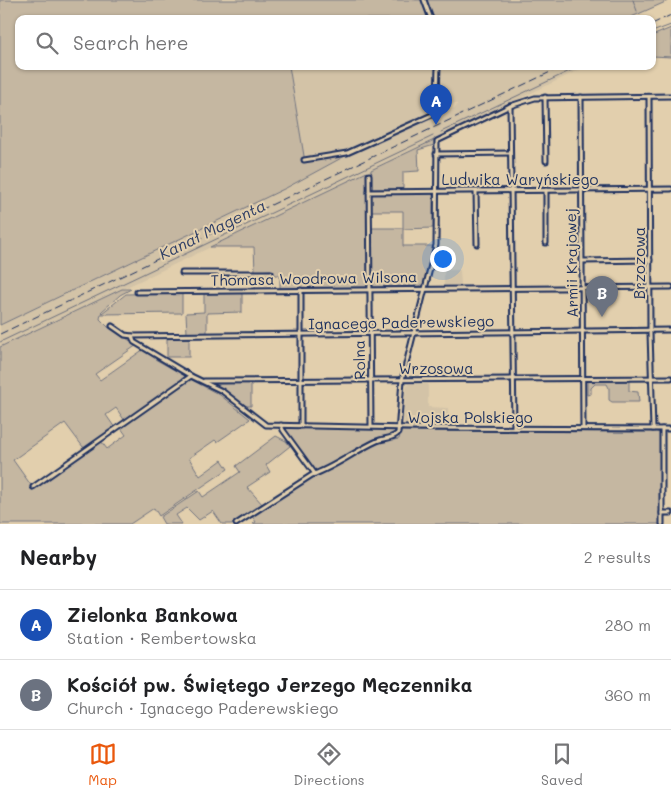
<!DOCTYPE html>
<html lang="en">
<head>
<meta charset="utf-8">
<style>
  :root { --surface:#fff; --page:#f2f2f2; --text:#202124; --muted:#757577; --line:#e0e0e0; --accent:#ea580c }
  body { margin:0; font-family:Mali,sans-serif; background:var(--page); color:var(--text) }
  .you { position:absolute; left:442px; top:258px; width:18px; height:18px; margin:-12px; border:4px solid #fff; border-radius:50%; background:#1a73e8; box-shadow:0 0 0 8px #1a73e833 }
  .badge { display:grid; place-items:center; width:32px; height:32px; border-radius:50%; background:var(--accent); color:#fff; font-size:16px; font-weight:700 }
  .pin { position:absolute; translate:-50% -41px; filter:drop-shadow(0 1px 2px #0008) }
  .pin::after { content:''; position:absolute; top:26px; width:18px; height:15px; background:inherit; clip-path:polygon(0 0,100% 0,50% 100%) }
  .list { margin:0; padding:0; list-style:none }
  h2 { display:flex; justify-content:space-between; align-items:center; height:65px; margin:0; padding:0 20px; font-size:21px }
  h2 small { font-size:16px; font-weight:400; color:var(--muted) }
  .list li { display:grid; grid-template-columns:32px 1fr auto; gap:15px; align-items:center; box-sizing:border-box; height:70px; padding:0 20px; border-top:1px solid var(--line) }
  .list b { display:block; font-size:19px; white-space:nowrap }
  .list p { margin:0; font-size:16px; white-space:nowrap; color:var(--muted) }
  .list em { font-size:16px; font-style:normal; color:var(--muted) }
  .icon { flex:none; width:28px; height:28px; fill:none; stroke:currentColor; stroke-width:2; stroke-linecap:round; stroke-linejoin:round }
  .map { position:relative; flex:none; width:671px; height:524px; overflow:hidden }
  .search { position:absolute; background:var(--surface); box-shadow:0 1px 4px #0004; left:15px; right:15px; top:15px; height:55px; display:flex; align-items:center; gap:12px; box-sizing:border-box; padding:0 18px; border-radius:10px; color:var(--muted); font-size:19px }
  .sheet { height:205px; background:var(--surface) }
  nav { display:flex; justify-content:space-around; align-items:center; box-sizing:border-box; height:70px; border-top:1px solid var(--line); background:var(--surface); font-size:14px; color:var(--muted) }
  nav a { display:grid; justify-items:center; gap:2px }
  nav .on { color:var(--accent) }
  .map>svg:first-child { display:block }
  .built { fill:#d3c3a7 }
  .green { fill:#c5b7a1; stroke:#707380 }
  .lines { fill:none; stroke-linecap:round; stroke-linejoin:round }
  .stream { stroke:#6a6e7d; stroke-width:1 }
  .street-casing { stroke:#1b2f5e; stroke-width:7 }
  .street { stroke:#e2cfad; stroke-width:3 }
  .rail { stroke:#1b2f5e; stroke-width:1; stroke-dasharray:8 4; stroke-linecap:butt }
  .labels { text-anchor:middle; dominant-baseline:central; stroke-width:4; stroke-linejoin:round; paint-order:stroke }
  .street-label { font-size:15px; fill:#1b2f5e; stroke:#e2cfad }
  .water-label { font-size:16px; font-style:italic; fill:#2f3f66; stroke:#e2cfad }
</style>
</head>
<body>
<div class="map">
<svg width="671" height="524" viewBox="0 0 671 524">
  <rect width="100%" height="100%" fill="#e2cfad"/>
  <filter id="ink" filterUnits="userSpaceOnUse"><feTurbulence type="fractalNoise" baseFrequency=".02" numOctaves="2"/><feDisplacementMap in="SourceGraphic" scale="10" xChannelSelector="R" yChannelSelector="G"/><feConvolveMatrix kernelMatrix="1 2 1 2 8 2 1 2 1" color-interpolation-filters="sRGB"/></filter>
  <g filter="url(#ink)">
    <g class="built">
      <path d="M289,66H435L434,112L345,151L304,157Z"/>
      <path d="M442,66H587L306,202L0,347V325L286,188L345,156L456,107L457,104L450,103V107L446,108L444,107L445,103L441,102Z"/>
      <path d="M444,270H460L461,285L444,286Z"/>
      <path d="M409,384H428V407L448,408V425H406L404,423V419L403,418L406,387Z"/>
    </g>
    <g class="green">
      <path d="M0,0H670L627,19H19V66H289L305,162L345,156L286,188L0,325Z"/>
      <path d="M671,28V57L652,56V36Z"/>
      <path d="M434,140V145L418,150L419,171L403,172V189H371V170Z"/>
      <path d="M367,172L368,287L280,288V275H272L271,270L255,271L254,247H210Z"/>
      <path d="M433,192V228L403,229V246H433L423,284L420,286L372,287V228H403V211H371V193Z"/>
      <path d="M122,289H131L120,295L101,312L102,313L126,294L182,293V313L101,314L100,319L108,327L137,345L95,374L100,380L144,349L156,356L155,359L185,376V379L125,421L116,408L106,415L115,428L86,448L83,447L65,423L13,460L33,488L101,441L107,449L126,435L121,428L190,379L220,395L250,419L217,442L215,440L189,458L200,476L222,460L228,469L159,516L154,508L130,524H0V347Z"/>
      <path d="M204,292H242V312L207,313V333H187L186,313L204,312Z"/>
      <rect x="167" y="337" width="22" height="20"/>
      <path d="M587,381H629V391L638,392L639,402H612L609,400V388L607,384H595L591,388V394L587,395Z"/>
      <path d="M251,383V406H244L212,384Z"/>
      <path d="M285,427L394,429L395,432L393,435V440L399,439L401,431L656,432L660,433V524H253L256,522L252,516L314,475V468L285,431Z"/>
      <path d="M276,436L286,441L290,446L266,465L270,472L247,487L263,505L234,524H222L213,511L199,520L187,508L176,515L182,524H164L160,517L199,491L203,497L240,472L236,466Z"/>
    </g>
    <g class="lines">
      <g class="stream">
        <path d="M633,0L637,11"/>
        <path d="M652,32L671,25"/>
        <path d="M441,132L578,67"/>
        <path d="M0,342L433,136"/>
      </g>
      <g class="street-casing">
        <g id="street">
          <path d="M424,0L431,19"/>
          <path d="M545,97L546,161"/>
          <path d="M581,97L583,428"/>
          <path d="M649,97L650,333L653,429"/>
          <path d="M510,106L514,428"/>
          <path d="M436,154L510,153"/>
          <path d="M304,160L347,153L434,114L437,102L438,66"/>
          <path d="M369,175L371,426"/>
          <path d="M546,190V243"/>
          <path d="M369,192L671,189"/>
          <path d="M476,192L477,244"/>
          <path d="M582,261L650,260"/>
          <path d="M182,273H271"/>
          <path d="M301,290V426"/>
          <path d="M137,292L671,287"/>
          <path d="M112,326L125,335L132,336L671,330"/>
          <path d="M132,336L134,342L191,376L222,391L266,425L410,428L671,429"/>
          <path d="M204,381L671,378"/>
          <path d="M281,425L283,430L315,474"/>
          <path d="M33,487L191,376"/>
          <path d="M662,513H671"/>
          <path d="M236,524L312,475C335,467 355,451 377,441C384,438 393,439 398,433L402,380L436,245L437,141L510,106L535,98L671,96"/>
          <path d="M662,524V429"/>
        </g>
      </g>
      <use href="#street" class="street"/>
      <g class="rail">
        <path d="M652,24L671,15"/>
        <path d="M0,334L563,66"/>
      </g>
    </g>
  </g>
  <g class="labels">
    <g class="street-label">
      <text x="520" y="179">Ludwika Waryńskiego</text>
      <text transform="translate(571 263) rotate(-91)">Armii Krajowej</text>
      <text transform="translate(639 263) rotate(-90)">Brzozowa</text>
      <text transform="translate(314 278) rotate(-1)">Thomasa Woodrowa Wilsona</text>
      <text transform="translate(401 322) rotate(-1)">Ignacego Paderewskiego</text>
      <text transform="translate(359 360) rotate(-91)">Rolna</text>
      <text x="436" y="368">Wrzosowa</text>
      <text x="470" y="417">Wojska Polskiego</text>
    </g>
    <g class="water-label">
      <text transform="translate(212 229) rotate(-26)">Kanał Magenta</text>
    </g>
  </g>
</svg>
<div class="you"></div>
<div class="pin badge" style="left:436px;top:125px;background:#1a4fb4">A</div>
<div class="pin badge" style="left:602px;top:317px;background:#6b7280">B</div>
<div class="search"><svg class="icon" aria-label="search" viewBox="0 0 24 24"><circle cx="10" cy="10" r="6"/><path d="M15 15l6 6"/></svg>Search here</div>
</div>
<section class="sheet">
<h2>Nearby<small>2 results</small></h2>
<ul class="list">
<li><span class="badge" style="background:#1a4fb4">A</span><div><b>Zielonka Bankowa</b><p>Station · Rembertowska</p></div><em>280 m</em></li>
<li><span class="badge" style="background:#6b7280">B</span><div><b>Kościół pw. Świętego Jerzego Męczennika</b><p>Church · Ignacego Paderewskiego</p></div><em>360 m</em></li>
</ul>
</section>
<nav>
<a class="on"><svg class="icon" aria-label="map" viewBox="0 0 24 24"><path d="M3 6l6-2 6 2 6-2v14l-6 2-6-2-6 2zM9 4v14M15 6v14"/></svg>Map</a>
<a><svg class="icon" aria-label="directions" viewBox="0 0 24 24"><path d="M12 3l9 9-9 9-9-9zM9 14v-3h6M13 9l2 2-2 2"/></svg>Directions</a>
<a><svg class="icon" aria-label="saved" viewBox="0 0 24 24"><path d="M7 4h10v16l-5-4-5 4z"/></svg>Saved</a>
</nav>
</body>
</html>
